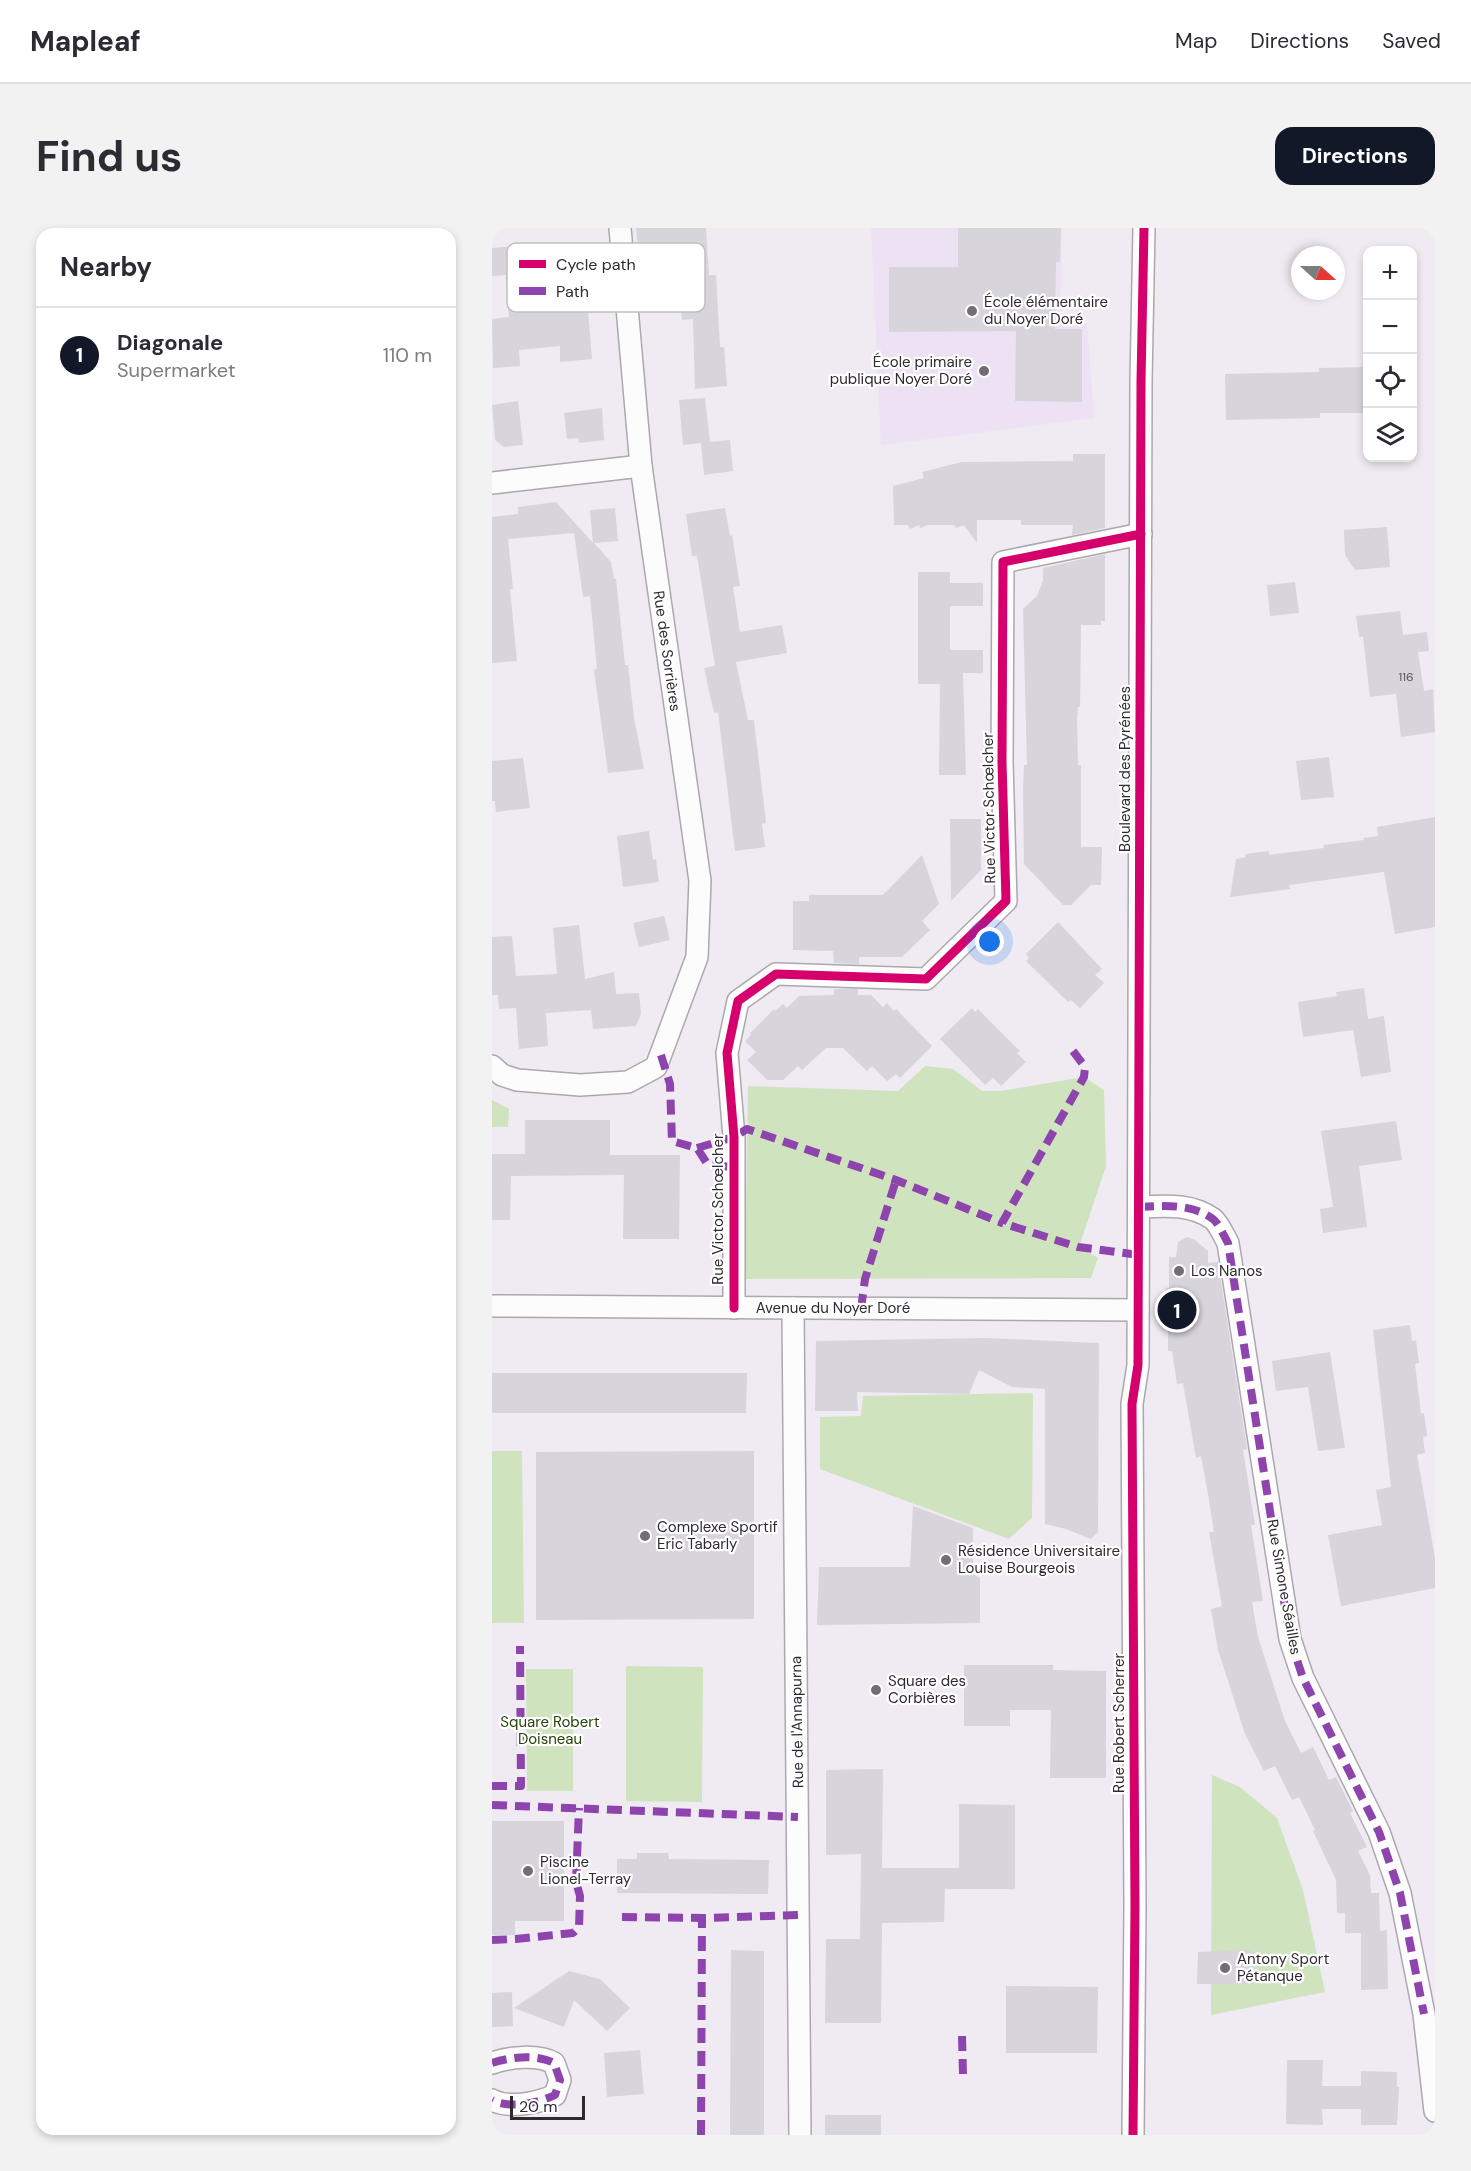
<!DOCTYPE html>
<html lang="en">
<head>
<meta charset="utf-8">
<style>
  :root { --surface:#fff; --page:#f2f2f3; --text:#2b2b33; --muted:#7c7c81; --line:#e1e1e2; --accent:#111827 }
  body { margin:0; font-family:"DM Sans",sans-serif; background:var(--page); color:var(--text) }
  .controls { position:absolute; right:18px; top:18px; display:grid; overflow:hidden; border-radius:12px; box-shadow:0 3px 9px #0003 }
  .controls button { width:54px; height:54px; display:grid; place-items:center; padding:0; border:0; border-bottom:2px solid var(--line); background:var(--surface); color:var(--text); font:30px sans-serif }
  .compass { position:absolute; left:799px; top:18px; width:54px; height:54px; border-radius:50%; background:var(--surface); box-shadow:0 3px 9px #0003; rotate:111deg }
  .scale { position:absolute; left:18px; bottom:15px; width:75px; box-sizing:border-box; padding-left:6px; border:3px solid #2e2a30; border-top:0; font-size:16px; line-height:21px; white-space:nowrap; color:#2e2a30; -webkit-text-stroke:4px #fff; paint-order:stroke }
  .you { position:absolute; left:498px; top:714px; width:21px; height:21px; margin:-15px; border:4px solid #fff; border-radius:50%; background:#1a73e8; box-shadow:0 0 0 9px #1a73e833 }
  .badge { display:grid; place-items:center; width:39px; height:39px; border-radius:50%; background:var(--accent); color:#fff; font-size:20px; font-weight:700 }
  .pin { position:absolute; translate:-50% -50%; border:3px solid #fff; box-shadow:0 2px 6px #0006 }
  .list { margin:0; padding:0; list-style:none }
  h2 { display:flex; justify-content:space-between; align-items:center; height:78px; margin:0; padding:0 24px; font-size:26px }
  h2 small { font-size:20px; font-weight:400; color:var(--muted) }
  .list li { display:grid; grid-template-columns:39px 1fr auto; gap:18px; align-items:center; box-sizing:border-box; height:96px; padding:0 24px; border-top:2px solid var(--line) }
  .list b { display:block; font-size:22px; white-space:nowrap }
  .list p { margin:0; font-size:20px; white-space:nowrap; color:var(--muted) }
  .list em { font-size:20px; font-style:normal; color:var(--muted) }
  .icon { flex:none; width:33px; height:33px; fill:none; stroke:currentColor; stroke-width:2; stroke-linecap:round; stroke-linejoin:round }
  .map { position:relative; flex:none; width:943px; height:1907px; overflow:hidden; border-radius:18px }
  header { display:flex; align-items:center; gap:36px; box-sizing:border-box; height:84px; padding:0 30px; background:var(--surface); border-bottom:2px solid var(--line) }
  header strong { font-size:28px }
  nav { display:flex; gap:33px; margin-inline-start:auto; font-size:21px }
  .intro { display:flex; align-items:center; justify-content:space-between; box-sizing:border-box; height:144px; padding:0 36px }
  h1 { margin:0; font-size:42px }
  .button { padding:15px 27px; border-radius:18px; background:var(--accent); color:#fff; font-size:21px; font-weight:700 }
  main { display:flex; gap:36px; padding:0 36px }
  aside { flex:1; background:var(--surface); border-radius:18px; box-shadow:0 3px 9px #0003 }
  .map>svg:first-child { display:block }
  .built { fill:#ede2f3 }
  .green { fill:#cfe4be }
  .building { fill:#d8d4db }
  .lines { fill:none; stroke-linecap:round; stroke-linejoin:round }
  .street-casing { stroke:#aca8ae; stroke-width:24 }
  .street { stroke:#fdfcfd; stroke-width:21 }
  .quiet { stroke:#8e44ad; stroke-width:8; stroke-dasharray:15 8; stroke-linecap:butt }
  .cycleway-casing { stroke:#fff; stroke-width:13 }
  .cycleway { stroke:#d6006c; stroke-width:9 }
  .poi-dot { fill:#726d74; stroke:#fff; stroke-width:2 }
  .labels { text-anchor:middle; dominant-baseline:central; stroke-width:4.5; stroke-linejoin:round; paint-order:stroke }
  .number-label { font-size:12px; fill:#58545b }
  .poi-label { font-size:15px; fill:#2e2a30; stroke:#fff; text-anchor:start }
  .street-label { font-size:15px; fill:#2e2a30; stroke:#fff }
  .park-label { font-size:15px; fill:#264206; stroke:#fff }
  .key { fill:#fff; stroke:#c0bfc1; stroke-width:1.5 }
  .key-label { font-size:16px; fill:#2e2a30 }
</style>
</head>
<body>
<header>
<strong>Mapleaf</strong>
<nav><a>Map</a><a>Directions</a><a>Saved</a></nav>
</header>
<div class="intro"><h1>Find us</h1><a class="button">Directions</a></div>
<main>
<aside>
<h2>Nearby<small></small></h2>
<ul class="list">
<li><span class="badge">1</span><div><b>Diagonale</b><p>Supermarket</p></div><em>110 m</em></li>
</ul>
</aside>
<div class="map">
<svg width="943" height="1907" viewBox="0 0 943 1907">
  <rect width="100%" height="100%" fill="#f0eaf3"/>
  <path class="built" d="M379,0H570L568,96H595L602,190L389,217Z"/>
  <g class="green">
    <path d="M433,838L461,841L490,863H509L592,849L612,862L614,938L587,1019L606,1030L599,1050L253,1051L256,858L406,863Z"/>
    <path d="M0,872L17,881L16,899H0Z"/>
    <path d="M541,1165L540,1290L517,1311L328,1241V1189L369,1188L371,1168Z"/>
    <path d="M0,1223H30L32,1395H0Z"/>
    <path d="M134,1438L211,1439L210,1574L134,1573Z"/>
    <path d="M34,1441H81V1563H35Z"/>
    <path d="M720,1547L748,1559L785,1590L811,1662L833,1764L719,1787Z"/>
  </g>
  <g class="building">
    <path d="M144,0H214L217,47H224L228,119H232L235,158L203,161L201,91L190,92L187,62L180,63V39L148,41Z"/>
    <path d="M466,0H569L568,34H564L563,101H590V174L523,173L524,103L397,104V39H466Z"/>
    <path d="M26,18L28,41L78,37L77,25L96,24L99,58H94L100,131L68,134V118L27,122L28,138L1,140L0,91L17,89L14,47L0,48V20Z"/>
    <path d="M876,139V185H828V190L734,192L733,146L827,144V140Z"/>
    <path d="M213,170L218,214L238,212L241,243L212,247L209,215L191,217L187,172Z"/>
    <path d="M26,173L31,217L12,219L3,212L0,177Z"/>
    <path d="M110,180L112,212L87,215L86,210L75,211L72,185Z"/>
    <path d="M581,226H613V300L580,307L581,297H529V292H485V315L472,297L464,300L462,297H436L428,300L427,297L418,301L416,297H402L401,258L432,250L430,244L470,234L581,233Z"/>
    <path d="M64,274L101,315L98,282L123,280L126,313L102,315L119,334L122,351H124L133,437H136L142,490L152,541L116,545L102,442L105,441L98,368L91,369L82,305L16,311L21,361H18L25,433L0,435V289L26,286V279Z"/>
    <path d="M233,280L238,308L240,307L248,358L241,359L248,404L290,397L295,425L244,434L256,492H262L274,595L270,596L273,619L243,623L226,484L222,485L212,440L223,438L205,328H200L194,286Z"/>
    <path d="M895,299L898,339L863,342L853,327L852,302Z"/>
    <path d="M613,326V393H609V397H589L588,479H586L585,490L586,537H589V619H610L609,657H599L579,677H571L532,636L531,560L532,537H535L531,381L545,368L551,353V340Z"/>
    <path d="M426,344H458V355H491V378H458V422H491V445H471L474,547H447L448,456H426Z"/>
    <path d="M803,354L807,385L778,388L775,357Z"/>
    <path d="M908,383L911,407L935,404L937,423L926,424L932,463L941,461L943,504L909,509L904,466L878,469L871,409H867L864,388Z"/>
    <path d="M837,529L842,569L809,572L804,533Z"/>
    <path d="M31,530L38,580L4,584L3,573H0V533Z"/>
    <path d="M943,589V699L903,706L892,644L797,657L798,661L738,669L744,631L754,629L753,626L777,623V627L832,620L831,617L872,612L871,610L886,608L885,599Z"/>
    <path d="M458,591H489V642L459,673Z"/>
    <path d="M157,603L161,632L164,631L167,654L131,659L125,608Z"/>
    <path d="M430,627L447,676L430,693L438,702L410,729H367V736L342,735L341,723L301,722V673H317V667H391Z"/>
    <path d="M172,688L178,712L147,719L141,695Z"/>
    <path d="M566,694L610,741L603,747L612,755L588,780L579,772L576,774L534,733L537,730L534,726Z"/>
    <path d="M87,697L93,751L122,744L124,766L147,765L149,786L144,798L101,801L99,782L54,785L56,818L27,821L24,780L7,781L6,767H0V709L20,708L24,748L65,746L61,700Z"/>
    <path d="M872,760L876,791L892,788L899,844L869,849L861,802L811,809L806,774L845,768L844,764Z"/>
    <path d="M342,761H366V767H379L391,779L395,775L402,783L404,781L440,818L408,850L404,846L395,853L380,838L375,843L351,820H334L310,842L306,838L291,852H275L255,832L264,824L253,813L259,807L258,805L282,781L283,783L291,776L295,780L307,768L342,767Z"/>
    <path d="M480,780L483,784L486,781L528,823L525,825L534,834L509,858L501,850L493,857L448,811Z"/>
    <path d="M33,892H118V927H188L187,1011H131L132,947L19,948L18,992H0V926H33Z"/>
    <path d="M904,893L910,932L867,938L875,999L831,1005L828,981L841,979L829,903Z"/>
    <path d="M695,1009L703,1012L716,1023V1035L726,1034L755,1221L751,1222L763,1297H759L771,1373L760,1374L766,1409L793,1493L809,1525L821,1519L837,1552L844,1549L861,1583L858,1585L875,1619L866,1623L878,1647L879,1665H887L888,1703L895,1702L896,1761L869,1762V1705H853V1685H845L844,1652L821,1603L823,1602L807,1569L800,1572L783,1538L772,1543L753,1506L726,1422L719,1381L730,1378L717,1304H722L716,1266L709,1228L704,1230L691,1155L685,1156L680,1123H676V1098H674V1060H677V1029H684L686,1014Z"/>
    <path d="M918,1097L920,1113L924,1112L927,1135L923,1136L929,1186L932,1185L935,1208L931,1209L933,1225L925,1227L943,1330V1360L849,1378L836,1307L890,1297L884,1262L899,1259L881,1102Z"/>
    <path d="M493,1110L607,1115L606,1304L599,1311L574,1301L553,1296V1161L520,1159L487,1142L477,1166L365,1164L366,1183H323L324,1113Z"/>
    <path d="M838,1124L853,1220L826,1223L816,1159L784,1163L780,1133Z"/>
    <path d="M0,1145H255L254,1185H0Z"/>
    <path d="M262,1223V1391L44,1392V1224Z"/>
    <path d="M421,1278L481,1300V1346L488,1350V1395L325,1397L327,1339H418Z"/>
    <path d="M472,1437H561V1442L614,1443V1550H558L559,1482H518V1498H472Z"/>
    <path d="M391,1541L390,1640H467V1576L523,1577V1661H453L452,1694L390,1695L389,1795H333L334,1711H368L369,1626L334,1627V1542Z"/>
    <path d="M0,1593H72V1693H23V1707H0Z"/>
    <path d="M145,1625H176L177,1631L277,1632L276,1666L125,1665V1631H145Z"/>
    <path d="M239,1722L272,1723V1907H238Z"/>
    <path d="M759,1722L760,1756H705L706,1724Z"/>
    <path d="M77,1743L108,1751L138,1780L115,1803L82,1772L72,1799L22,1780Z"/>
    <path d="M514,1758L606,1759L605,1825H514Z"/>
    <path d="M20,1764L21,1798L0,1799V1765Z"/>
    <path d="M148,1822L152,1866L115,1869L112,1825Z"/>
    <path d="M795,1832H831L830,1858H869V1843L905,1844V1859H907L905,1897H869V1881H830L831,1897L794,1896Z"/>
    <rect x="333" y="1887" width="56" height="20"/>
  </g>
  <g class="lines">
    <g class="street-casing">
      <g id="street">
        <path d="M0,255L149,238"/>
        <path d="M0,838L10,847L25,852L88,857L136,854L164,839L205,729L208,653L149,238L128,0"/>
        <path d="M647,979C672,978 699,975 721,991C727,996 732,1008 736,1015L798,1411L811,1450L887,1604L908,1665L932,1786L943,1883"/>
        <path d="M0,1078L646,1082"/>
        <path d="M242,1080V909L235,825L246,773L284,746L434,751L514,673L510,534L511,334L649,306"/>
        <path d="M301,1080L308,1907"/>
        <path d="M0,1835C18,1829 45,1826 62,1835L68,1852L63,1867C47,1875 17,1881 0,1872"/>
        <path d="M641,1907L643,1678L640,1176L646,1137L649,153L652,0"/>
      </g>
    </g>
    <use href="#street" class="street"/>
    <g class="quiet">
      <path d="M581,823L593,839L592,849L510,995L586,1019L647,1027"/>
      <path d="M169,827L178,856L180,913L205,920L216,937L241,939"/>
      <path d="M205,920L242,909L255,901L404,952L510,995"/>
      <path d="M647,979C672,978 699,975 721,991C727,996 732,1008 736,1015L798,1411L811,1450L887,1604L908,1665L932,1786"/>
      <path d="M369,1081L373,1051L404,952"/>
      <path d="M0,1558H29L28,1418"/>
      <path d="M0,1577L306,1589"/>
      <path d="M130,1689L210,1690L307,1687"/>
      <path d="M0,1712L24,1711L81,1705L87,1699L88,1668L84,1654L87,1580"/>
      <path d="M470,1808L471,1847"/>
      <path d="M0,1835C18,1829 45,1826 62,1835L68,1852L63,1867C47,1875 17,1881 0,1872"/>
      <path d="M209,1907L210,1690"/>
    </g>
    <g class="cycleway-casing">
      <g id="cycleway">
        <path d="M242,1080V909L235,825L246,773L284,746L434,751L514,673L510,534L511,334L649,306"/>
        <path d="M641,1907L643,1678L640,1176L646,1137L649,153L652,0"/>
      </g>
    </g>
    <use href="#cycleway" class="cycleway"/>
  </g>
  <g class="poi-dot">
    <circle cx="480" cy="83" r="6"/>
    <circle cx="492" cy="143" r="6"/>
    <circle cx="687" cy="1043" r="6"/>
    <circle cx="153" cy="1308" r="6"/>
    <circle cx="454" cy="1332" r="6"/>
    <circle cx="384" cy="1462" r="6"/>
    <circle cx="36" cy="1643" r="6"/>
    <circle cx="733" cy="1740" r="6"/>
  </g>
  <g class="labels">
    <g class="number-label">
      <text x="914" y="449">116</text>
    </g>
    <g class="poi-label">
      <text x="492" y="74">École élémentaire<tspan x="492" dy="17">du Noyer Doré</tspan></text>
      <text x="480" y="134" text-anchor="end">École primaire<tspan x="480" dy="17">publique Noyer Doré</tspan></text>
      <text x="699" y="1043">Los Nanos</text>
      <text x="165" y="1299">Complexe Sportif<tspan x="165" dy="17">Eric Tabarly</tspan></text>
      <text x="466" y="1323">Résidence Universitaire<tspan x="466" dy="17">Louise Bourgeois</tspan></text>
      <text x="396" y="1453">Square des<tspan x="396" dy="17">Corbières</tspan></text>
      <text x="48" y="1634">Piscine<tspan x="48" dy="17">Lionel-Terray</tspan></text>
      <text x="745" y="1731">Antony Sport<tspan x="745" dy="17">Pétanque</tspan></text>
    </g>
    <g class="street-label">
      <text transform="translate(175 423) rotate(82)">Rue des Sorrières</text>
      <text transform="translate(633 541) rotate(-90)">Boulevard des Pyrénées</text>
      <text transform="translate(497 580) rotate(-91)">Rue Victor Schœlcher</text>
      <text transform="translate(226 981) rotate(-90)">Rue Victor Schœlcher</text>
      <text x="341" y="1080">Avenue du Noyer Doré</text>
      <text transform="translate(792 1359) rotate(80)">Rue Simone Séailles</text>
      <text transform="translate(305 1494) rotate(-91)">Rue de l'Annapurna</text>
      <text transform="translate(627 1495) rotate(-90)">Rue Robert Scherrer</text>
    </g>
    <g class="park-label">
      <text x="58" y="1494">Square Robert<tspan x="58" dy="17">Doisneau</tspan></text>
    </g>
  </g>
  <rect x="15" y="15" width="198" height="69" rx="9" class="key"/>
  <rect x="27" y="32" width="27" height="8" fill="#d6006c"/>
  <rect x="27" y="59" width="27" height="8" fill="#8e44ad"/>
  <g class="key-label">
    <text x="64" y="42">Cycle path</text>
    <text x="64" y="69">Path</text>
  </g>
</svg>
<div class="controls">
<button>+</button>
<button>−</button>
<button><svg class="icon" aria-label="locate" viewBox="0 0 24 24"><circle cx="12" cy="12" r="6"/><path d="M12 2v4M12 18v4M2 12h4M18 12h4"/></svg></button>
<button><svg class="icon" aria-label="layers" viewBox="0 0 24 24"><path d="M12 4l9 5-9 5-9-5zM3 14l9 5 9-5"/></svg></button>
</div>
<svg class="compass" viewBox="-18 -18 36 36"><path d="M0-13l5 13h-10z" fill="#e53935"/><path d="M0 13l5-13h-10z" fill="#7c7c81"/></svg>
<div class="scale">20 m</div>
<div class="you"></div>
<div class="pin badge" style="left:685px;top:1082px">1</div>
</div>
</main>
</body>
</html>
